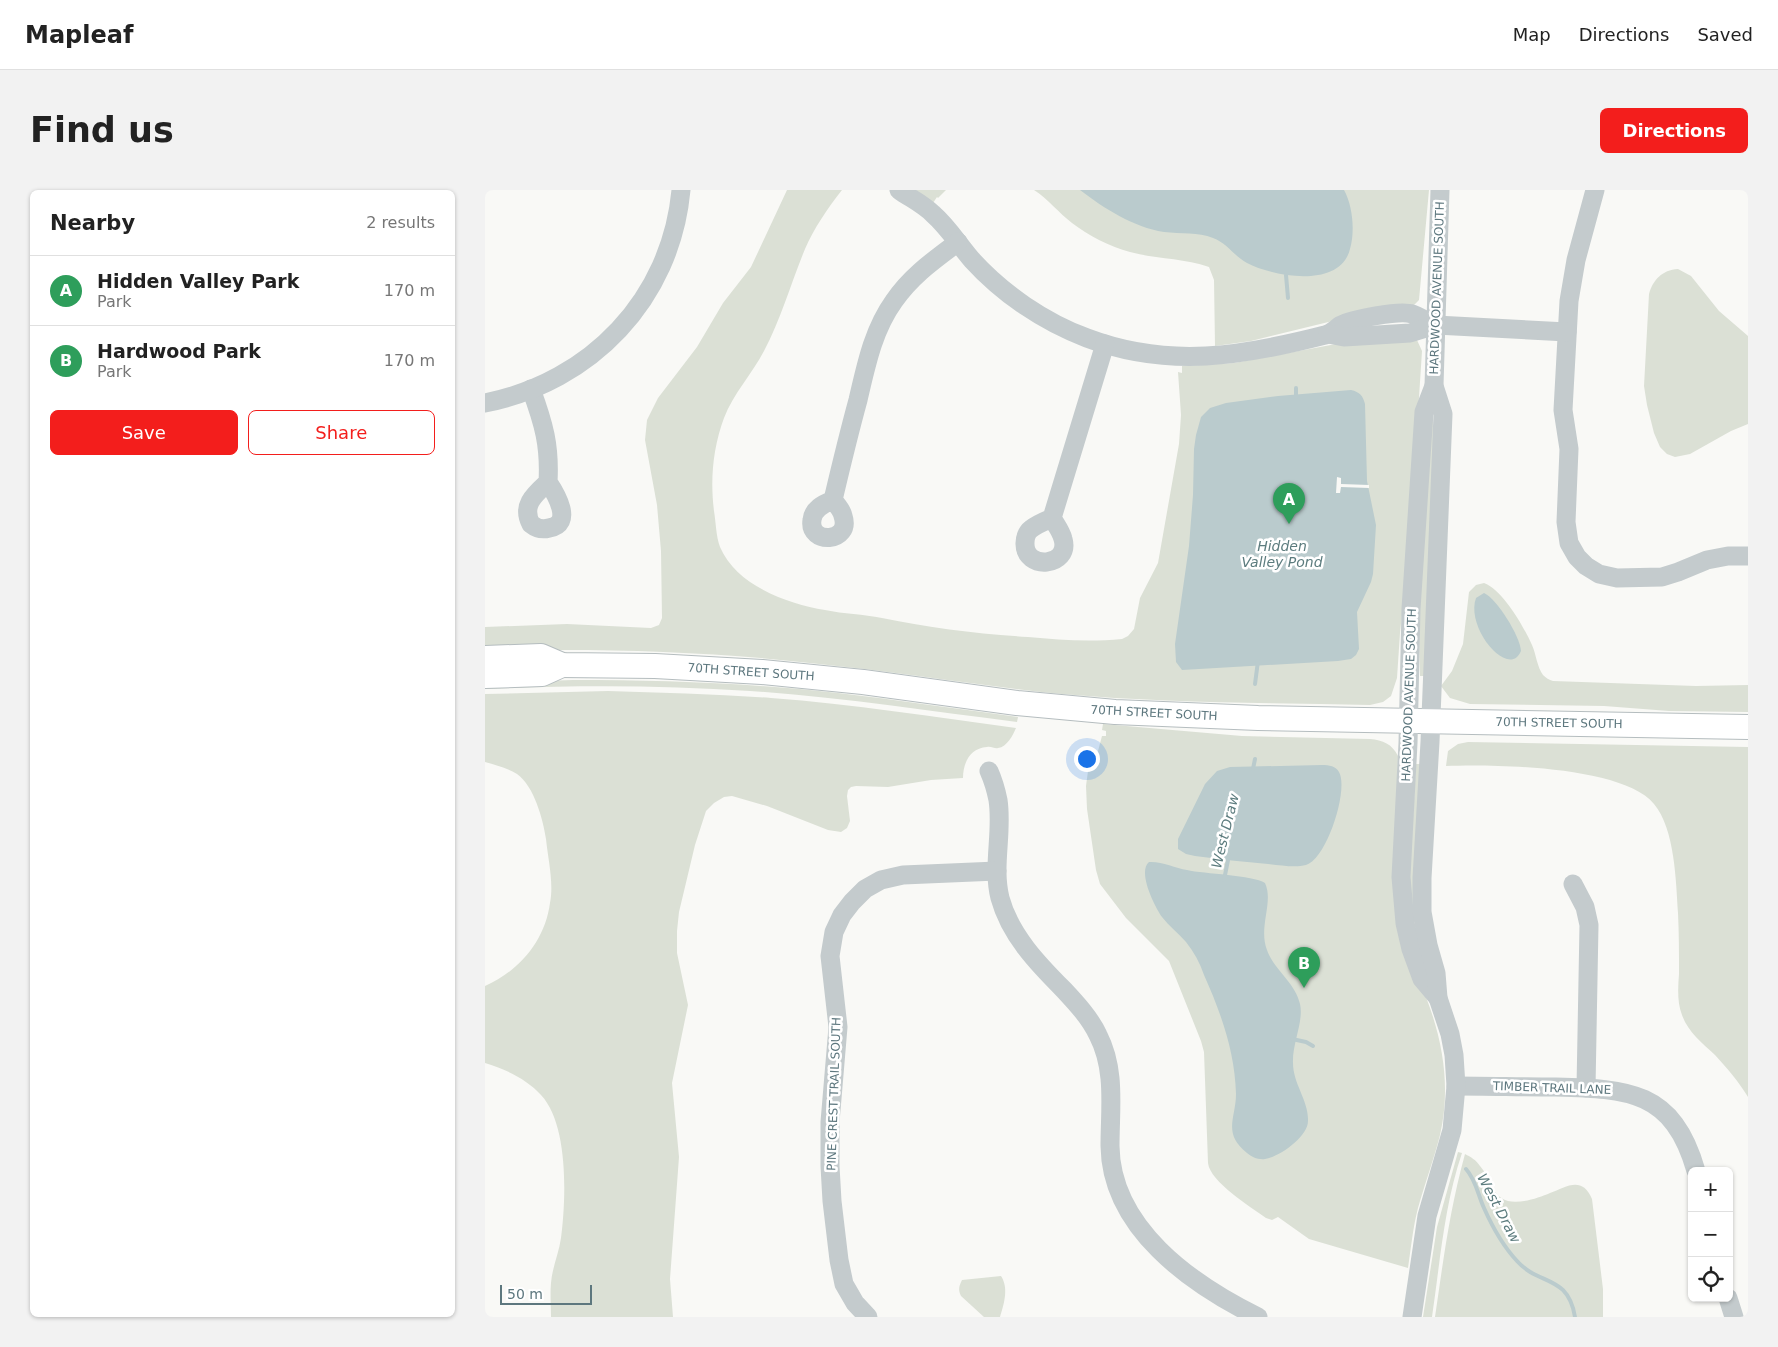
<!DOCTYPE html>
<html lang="en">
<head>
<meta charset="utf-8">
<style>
  :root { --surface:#fff; --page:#f2f2f2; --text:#222; --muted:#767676; --line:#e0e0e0; --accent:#f31e1c }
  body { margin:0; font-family:"DejaVu Sans",sans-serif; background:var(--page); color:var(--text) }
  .controls { position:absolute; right:15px; bottom:15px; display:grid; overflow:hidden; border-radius:8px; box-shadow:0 1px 4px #0004 }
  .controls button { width:45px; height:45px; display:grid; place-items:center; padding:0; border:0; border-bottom:1px solid var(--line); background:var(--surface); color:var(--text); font:25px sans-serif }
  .scale { position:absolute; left:15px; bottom:12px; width:92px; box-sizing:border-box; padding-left:5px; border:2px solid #5d777e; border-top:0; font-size:14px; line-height:18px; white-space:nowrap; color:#5d777e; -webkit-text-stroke:4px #fff; paint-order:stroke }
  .you { position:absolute; left:601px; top:568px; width:18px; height:18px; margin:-12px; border:4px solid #fff; border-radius:50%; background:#1a73e8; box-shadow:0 0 0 8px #1a73e833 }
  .badge { display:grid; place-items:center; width:32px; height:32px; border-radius:50%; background:var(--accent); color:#fff; font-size:16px; font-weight:700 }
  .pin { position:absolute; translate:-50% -41px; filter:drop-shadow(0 1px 2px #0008) }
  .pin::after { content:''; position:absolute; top:26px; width:18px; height:15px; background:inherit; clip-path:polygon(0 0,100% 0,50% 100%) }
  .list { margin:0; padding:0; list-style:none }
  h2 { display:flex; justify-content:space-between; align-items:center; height:65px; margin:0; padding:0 20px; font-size:21px }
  h2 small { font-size:16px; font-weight:400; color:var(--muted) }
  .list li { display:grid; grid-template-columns:32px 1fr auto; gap:15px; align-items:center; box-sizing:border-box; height:70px; padding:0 20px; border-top:1px solid var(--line) }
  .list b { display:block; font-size:19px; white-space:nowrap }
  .list p { margin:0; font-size:16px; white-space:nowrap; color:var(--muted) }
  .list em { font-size:16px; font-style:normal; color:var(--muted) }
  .actions { display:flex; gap:10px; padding:15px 20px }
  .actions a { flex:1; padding:11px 0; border:1px solid var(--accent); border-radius:8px; text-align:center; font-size:18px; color:var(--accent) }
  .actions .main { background:var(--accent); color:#fff }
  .icon { flex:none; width:28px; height:28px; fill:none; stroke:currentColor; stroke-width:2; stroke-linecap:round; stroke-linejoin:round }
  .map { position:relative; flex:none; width:1263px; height:1127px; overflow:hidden; border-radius:8px }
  header { display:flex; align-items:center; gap:30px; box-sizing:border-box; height:70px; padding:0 25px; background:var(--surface); border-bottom:1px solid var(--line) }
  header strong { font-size:24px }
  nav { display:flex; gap:28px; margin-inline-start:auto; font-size:18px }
  .intro { display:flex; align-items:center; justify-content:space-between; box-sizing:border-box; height:120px; padding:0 30px }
  h1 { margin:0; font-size:35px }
  .button { padding:12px 22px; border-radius:8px; background:var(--accent); color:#fff; font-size:18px; font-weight:700 }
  main { display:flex; gap:30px; padding:0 30px }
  aside { flex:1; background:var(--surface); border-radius:8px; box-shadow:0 1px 4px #0004 }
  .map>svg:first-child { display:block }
  .green { fill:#dbe0d5 }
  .water { fill:#bacbcd }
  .pier { fill:#f9f9f6 }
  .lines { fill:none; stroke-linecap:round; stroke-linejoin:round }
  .stream { stroke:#bacbcd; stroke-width:4 }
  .major-casing { stroke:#b5bdbf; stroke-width:26 }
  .minor { stroke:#c4cbcd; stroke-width:19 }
  .major { stroke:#fff; stroke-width:24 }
  .labels { text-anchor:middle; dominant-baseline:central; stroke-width:5; stroke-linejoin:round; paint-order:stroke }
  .street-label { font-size:12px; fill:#5d777e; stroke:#fff }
  .water-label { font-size:14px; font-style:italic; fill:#5c7c7e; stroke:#fff }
</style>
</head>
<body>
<header>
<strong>Mapleaf</strong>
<nav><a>Map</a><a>Directions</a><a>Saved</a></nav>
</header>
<div class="intro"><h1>Find us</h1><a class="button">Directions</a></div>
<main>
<aside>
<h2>Nearby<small>2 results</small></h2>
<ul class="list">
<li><span class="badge" style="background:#2e9e5b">A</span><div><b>Hidden Valley Park</b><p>Park</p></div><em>170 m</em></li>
<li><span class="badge" style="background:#2e9e5b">B</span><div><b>Hardwood Park</b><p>Park</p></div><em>170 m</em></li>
</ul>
<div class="actions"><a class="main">Save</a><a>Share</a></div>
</aside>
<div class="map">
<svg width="1263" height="1127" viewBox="0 0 1263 1127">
  <rect width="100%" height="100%" fill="#f9f9f6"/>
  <g class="green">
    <path d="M302,0H357C343,18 329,38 320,59C306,93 296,129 279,161C267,184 248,204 239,228C228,258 225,289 229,321C231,333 231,346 235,357C251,395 302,414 340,420C359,424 378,424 397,428C445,438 493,444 543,447C574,450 605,452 637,449L643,446L649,439L655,408L673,373L694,254L696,225L693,182L697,183V176L749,173L862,152L932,150L937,161L925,347L915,443L912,488L906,506L898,512L885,515C782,513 679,513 577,504C496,496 415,482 334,474C223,461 111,458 0,461V437L82,434L166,438L174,435L177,428L176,361L172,315L160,250L162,230L173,208L212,157L238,113L266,77Z"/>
    <path d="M431,0H461L453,8L452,7L448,13Z"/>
    <path d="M549,0H944L934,110L927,117L868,126L766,151L730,156L729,90L724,77C698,68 671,69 645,62C625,57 603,45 587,33C574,23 563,9 549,0Z"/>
    <path d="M1193,79L1206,86L1234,121L1263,146V234L1246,241L1205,264L1190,267L1182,264L1175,257L1169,243L1162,215L1159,196L1164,104C1168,90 1177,80 1193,79Z"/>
    <path d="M945,225H948V316L939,486H935C932,399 940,312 945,225Z"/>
    <path d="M999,393C1018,400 1039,437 1047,455C1051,464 1052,477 1058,485C1061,488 1064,490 1068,491L1211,496L1263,495V522L1184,521L1119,516L985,514L965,508L956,496L967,481L978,454L984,402L991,395Z"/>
    <path d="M88,490C177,490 265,493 353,503C413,510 473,519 533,527L532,532C443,521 354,507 265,501C177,495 88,495 0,499V493Z"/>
    <path d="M123,501C177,503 232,504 286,508C368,514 449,527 531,538C528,545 522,557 513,558C510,559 506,556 502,557C485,558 478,573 478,588L446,590L403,597L371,596L366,597L363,600L362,606L365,631L362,638L356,642L343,640L282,616L247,606L239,607L229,613L221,621L210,655L194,722L192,741V763L203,815L187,893L194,967L185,1089L188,1127H66C66,1116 65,1104 66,1093C67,1078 74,1063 76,1048C81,1010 84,935 56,905C42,889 20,879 0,873V796C34,781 60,751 65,713C69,693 63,669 61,649C58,629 49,596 32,584C22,578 11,575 0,572V504Z"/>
    <path d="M618,534L757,546L885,549C898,550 907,554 913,566L910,672L941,807C958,851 966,898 955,945C949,969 940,993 933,1018C928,1037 926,1058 923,1078L824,1049L793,1027L787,1030L781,1028C766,1017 725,992 723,973L719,862L716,851L684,771L641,728L615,694L611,680L602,619L601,596L603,581L613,561L617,546H621V541L617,540Z"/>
    <path d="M983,552L1263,557V907C1254,892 1242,878 1230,865C1217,853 1203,842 1197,825C1192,812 1193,797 1194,784C1194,764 1194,743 1193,723C1191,692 1190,639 1169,614C1138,576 1008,574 961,576L963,561L973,554Z"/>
    <path d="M931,574H935L932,727L923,714Z"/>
    <path d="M973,962L977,963C959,1016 955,1073 947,1127H938L952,1037Z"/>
    <path d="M980,964C986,967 991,970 995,976C1005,987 1007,1007 1023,1011C1035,1014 1054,1008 1065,1003C1081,997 1097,985 1107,1009L1118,1099V1127H950C958,1072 965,1018 980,964Z"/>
    <path d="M516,1086C524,1098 519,1114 515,1127H499L476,1106C473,1100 474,1096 477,1090Z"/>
  </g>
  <g class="water">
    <path d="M595,0H859C868,16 870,42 865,59C855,99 789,87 762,73C749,66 742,53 728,48C713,42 696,44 679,42C648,37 620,19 595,0Z"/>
    <path d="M866,200C875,202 878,206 880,214L882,291L891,335L888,384L886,392L872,422L874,459L871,465L866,469L853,471L697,480L691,472L690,454L704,356L708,305L709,259L711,245L716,227L725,218L741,213L793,206Z"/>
    <path d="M999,403C1012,409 1035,446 1036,461C1024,490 980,438 991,408Z"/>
    <path d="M837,575C844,575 851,576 854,582C864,599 842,669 821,675C810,678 795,675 783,674C759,672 734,669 710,666L701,664L693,659V649L720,594L732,581L745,577Z"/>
    <path d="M664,672C676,671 690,678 702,680C719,684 768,685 780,693C789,712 773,737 782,760C789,780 810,792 815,814C819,831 807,854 808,873C808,894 824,911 823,931C823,947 794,967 780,969C773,970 767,967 762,963C737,943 751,928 751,904C750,862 736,823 719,785C715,773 709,762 701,752C693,743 684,736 677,727C670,717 652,682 664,672Z"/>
  </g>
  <path class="pier" d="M852,287L856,288V294L884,295V298L856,297L855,303H851Z"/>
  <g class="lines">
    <g class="stream">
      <path d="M801,85L803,108"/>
      <path d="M811,207V198"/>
      <path d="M770,494L773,471"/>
      <path d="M768,579L770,569"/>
      <path d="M739,690L744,665"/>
      <path d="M807,849L821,852L828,856"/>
      <path d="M981,979C991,990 993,1005 999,1018C1007,1036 1018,1056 1032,1071C1054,1096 1083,1084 1090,1127"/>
    </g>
    <g class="major-casing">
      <g id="major">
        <path d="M0,468L56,466L77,475L170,476L277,482L378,492L532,513L630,522L773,528L1263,537"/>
        <path d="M0,486L57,484L77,475"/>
      </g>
    </g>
    <g class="minor">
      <path d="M414,0C425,8 438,14 448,24C463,37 474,55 487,70C518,104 559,132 602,148C684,179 758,166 840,145C847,143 851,138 856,135C867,129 915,120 927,124C935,127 943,132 951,135"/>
      <path d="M1110,0L1091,70L1084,111L1078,220L1084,259L1081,332L1084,353L1092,367L1101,376L1114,384L1132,388L1177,387L1193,382L1222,370L1243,366H1263"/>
      <path d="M843,144L859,147L925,143L951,135L1082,142"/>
      <path d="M949,196L939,222L926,419L923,553L916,687L920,733L926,759L937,789L953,808"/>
      <path d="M46,199C59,234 65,256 63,292C50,304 36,315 46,334C51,338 57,340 64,338C89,334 71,304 63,292"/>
      <path d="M0,213C106,192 186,109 196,0"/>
      <path d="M348,310C352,315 357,320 358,326C367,353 323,355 327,330C328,319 338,314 348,310C356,276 364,243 373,210C381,176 388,140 409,111C426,86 449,70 473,52"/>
      <path d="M567,328C571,335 576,341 578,349C586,377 539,381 540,353C540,348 542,342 546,339C552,334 560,331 567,328L620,154"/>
      <path d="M504,581C508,590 511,600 513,610C518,642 507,676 515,708C525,745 553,774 579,800C592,814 605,828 613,845C631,880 625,918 625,956C626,1038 706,1094 773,1127"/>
      <path d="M1088,694L1100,717L1104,735L1101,898"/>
      <path d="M971,896C1004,896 1037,897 1070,897C1143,899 1188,900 1211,981"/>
      <path d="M1243,1108L1249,1127"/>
      <path d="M383,1127L370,1113L359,1094L354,1070L347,1011L345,976V932L353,837L345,766L349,742L357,725L367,712L380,699L396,690L418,685L512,681"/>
      <path d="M927,1127L942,1026L967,940L971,896L969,865L965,844L953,808L951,783L943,755L937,722V688L945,552L958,224L949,196L955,0"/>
    </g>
    <use href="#major" class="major"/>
  </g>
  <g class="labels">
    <g class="street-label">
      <text transform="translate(952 98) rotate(-88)">HARDWOOD AVENUE SOUTH</text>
      <text transform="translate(266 482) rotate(4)">70TH STREET SOUTH</text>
      <text transform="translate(924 505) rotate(-88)">HARDWOOD AVENUE SOUTH</text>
      <text transform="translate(669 523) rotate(3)">70TH STREET SOUTH</text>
      <text transform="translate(1074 533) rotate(1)">70TH STREET SOUTH</text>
      <text transform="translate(1067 898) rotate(2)">TIMBER TRAIL LANE</text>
      <text transform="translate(349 904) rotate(-88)">PINE CREST TRAIL SOUTH</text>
    </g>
    <g class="water-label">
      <text x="797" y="356">Hidden<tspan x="797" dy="16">Valley Pond</tspan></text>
      <text transform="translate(740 641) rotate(-76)">West Draw</text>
      <text transform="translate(1014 1018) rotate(62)">West Draw</text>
    </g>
  </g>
</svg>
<div class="controls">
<button>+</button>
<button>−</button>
<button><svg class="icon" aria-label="locate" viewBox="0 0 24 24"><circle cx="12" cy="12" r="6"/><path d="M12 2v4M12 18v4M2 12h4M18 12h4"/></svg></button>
</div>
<div class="scale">50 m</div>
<div class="you"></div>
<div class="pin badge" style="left:804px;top:334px;background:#2e9e5b">A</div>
<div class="pin badge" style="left:819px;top:798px;background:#2e9e5b">B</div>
</div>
</main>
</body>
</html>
